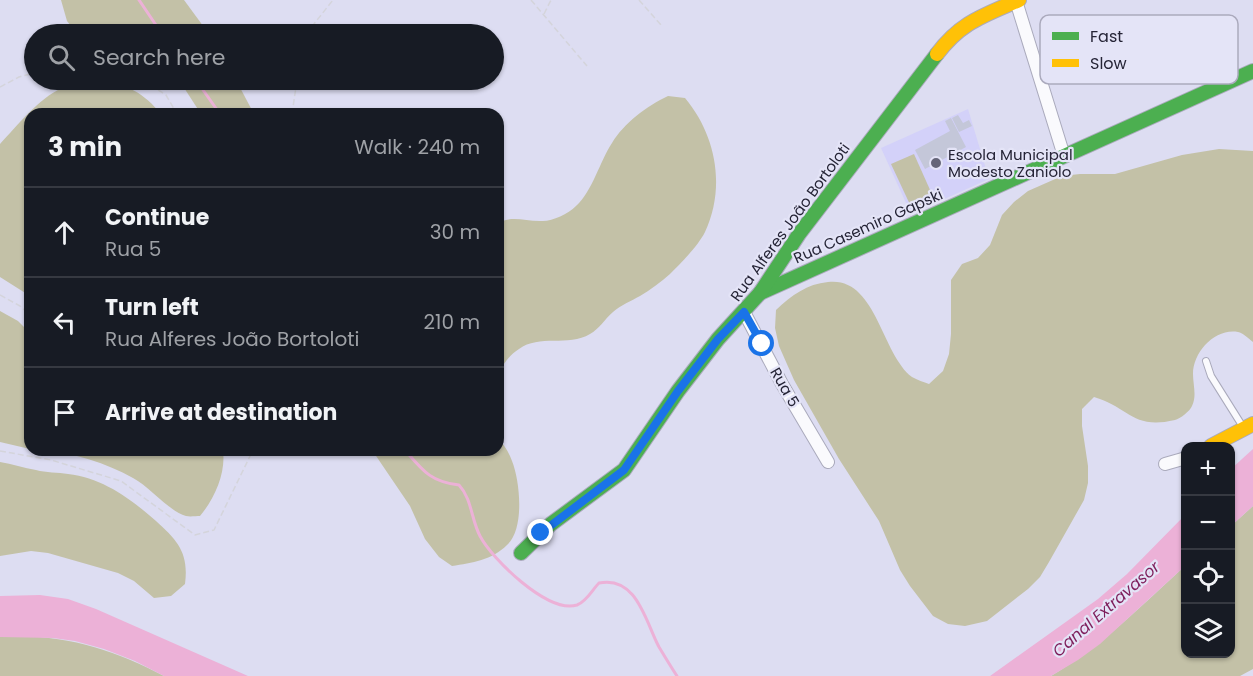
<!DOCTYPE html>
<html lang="en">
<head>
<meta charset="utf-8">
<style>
  :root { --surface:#171b24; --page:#20242c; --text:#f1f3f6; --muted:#9ea1a6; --line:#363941 }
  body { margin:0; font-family:Poppins,sans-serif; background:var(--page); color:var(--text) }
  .controls { position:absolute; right:18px; bottom:18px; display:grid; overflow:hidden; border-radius:12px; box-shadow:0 2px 4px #0004 }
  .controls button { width:54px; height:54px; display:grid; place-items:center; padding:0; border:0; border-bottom:2px solid var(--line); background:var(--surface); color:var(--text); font:30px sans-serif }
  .stop { position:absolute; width:18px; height:18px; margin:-14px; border:4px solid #1a73e8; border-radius:50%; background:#fff }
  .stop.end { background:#1a73e8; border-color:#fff; box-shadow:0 2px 6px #0008 }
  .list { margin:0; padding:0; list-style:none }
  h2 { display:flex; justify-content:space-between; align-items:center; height:78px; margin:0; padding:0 24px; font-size:26px }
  h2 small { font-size:20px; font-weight:400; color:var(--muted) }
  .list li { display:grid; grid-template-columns:39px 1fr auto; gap:18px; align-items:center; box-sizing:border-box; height:90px; padding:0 24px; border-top:2px solid var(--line) }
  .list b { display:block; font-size:22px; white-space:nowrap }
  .list p { margin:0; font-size:20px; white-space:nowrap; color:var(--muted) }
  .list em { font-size:20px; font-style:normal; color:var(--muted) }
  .icon { flex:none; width:33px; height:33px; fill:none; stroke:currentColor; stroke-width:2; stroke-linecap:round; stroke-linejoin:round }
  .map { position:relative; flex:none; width:1253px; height:676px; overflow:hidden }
  .search { position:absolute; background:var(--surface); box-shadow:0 2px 4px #0004; left:24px; top:24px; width:480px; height:66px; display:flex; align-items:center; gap:15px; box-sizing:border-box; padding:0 21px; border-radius:33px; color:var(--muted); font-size:22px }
  .panel { position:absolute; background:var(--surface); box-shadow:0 2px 4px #0004; left:24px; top:108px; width:480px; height:348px; border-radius:18px }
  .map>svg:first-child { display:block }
  .built { fill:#d3d1f9 }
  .green { fill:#c3c1a7 }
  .water { fill:#ecb1d7 }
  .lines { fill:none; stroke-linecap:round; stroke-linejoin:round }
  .stream { stroke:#ecb1d7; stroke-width:3 }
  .building { fill:#c4c7d9 }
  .lane-casing { stroke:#aaaabc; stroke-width:8 }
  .street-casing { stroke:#aaaabc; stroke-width:14 }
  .fast-casing { stroke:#aaaabc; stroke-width:16 }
  .slow-casing { stroke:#aaaabc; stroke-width:16 }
  .path { stroke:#d4d4db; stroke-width:1.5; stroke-dasharray:6 3; stroke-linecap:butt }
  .lane { stroke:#fafafd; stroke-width:6 }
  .street { stroke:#fafafd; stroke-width:12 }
  .fast { stroke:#4caf50; stroke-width:14 }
  .slow { stroke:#ffc107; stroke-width:14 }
  .route { stroke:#1a73e8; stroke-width:8 }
  .poi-dot { fill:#656578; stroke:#e4e4f7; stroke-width:2 }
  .labels { text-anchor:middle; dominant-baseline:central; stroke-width:4.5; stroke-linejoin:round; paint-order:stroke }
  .poi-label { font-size:15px; fill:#252436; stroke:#e4e4f7; text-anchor:start }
  .street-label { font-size:15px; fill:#252436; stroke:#e4e4f7 }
  .water-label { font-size:16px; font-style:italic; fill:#7e1e5b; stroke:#e4e4f7 }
  .key { fill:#e4e4f7; stroke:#abaabd; stroke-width:1.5 }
  .key-label { font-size:16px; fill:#252436 }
</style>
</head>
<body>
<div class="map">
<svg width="1253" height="676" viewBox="0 0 1253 676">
  <rect width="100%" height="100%" fill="#ddddf2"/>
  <path class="built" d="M968,109L989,179L911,214L881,148Z"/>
  <g class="green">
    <path d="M61,0H184L209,34H77L67,21Z"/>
    <path d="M179,80H236L254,114H201Z"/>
    <path d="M99,81C125,82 145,94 161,114H30V296L0,277V144C18,125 38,99 62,88C74,82 87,82 99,81Z"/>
    <path d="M668,96L685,98C716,135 726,187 705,232C698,246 681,263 670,274C661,282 650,290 640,296C631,301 621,305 613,312C604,320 599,329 590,334C568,347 539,334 519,349C509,355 504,364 498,373V223C513,215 526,222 543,221C553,221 568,214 576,206C592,192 600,161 612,143C624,123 647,106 668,96Z"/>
    <path d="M1219,149L1253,151V342C1249,339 1243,333 1238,332C1215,328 1193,352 1193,374C1193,385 1197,396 1192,406C1190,411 1180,419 1175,420C1132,430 1129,407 1094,397L1082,409V426L1088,466V483L1084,500L1049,562L1040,577L1028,589L987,621L965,626L948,624L933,616L910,586L900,570L879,521L839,459L794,380L779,346L775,328L776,310C792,295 807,284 828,282C876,276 881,353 912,377C917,380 924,382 929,384L943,371L949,354L951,334V280L962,264L978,258L990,245L1002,215L1014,202L1028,191L1062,176L1080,174H1115L1182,155Z"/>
    <path d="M914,154L935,201L913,211L891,164Z"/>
    <path d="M0,311L18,321L30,333V449L0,442Z"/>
    <path d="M498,437C503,444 509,452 512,461C520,481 525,529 507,545C492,560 472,563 452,566L439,557L425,539L410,506L372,450H498Z"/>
    <path d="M43,450H223C226,473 215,498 200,516C196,516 190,517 186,516C170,512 150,487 133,478C106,463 74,453 43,450Z"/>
    <path d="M0,462C12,464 24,468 36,470C46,473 58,472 68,474C103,478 131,499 156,521C178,541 189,553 185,584L171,596L154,598L134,581L118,573L48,553L31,551L0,556Z"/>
    <path d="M1253,506V669L1240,676H1051C1102,646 1142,605 1185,566L1186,654H1230L1231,526Z"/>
    <path d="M0,637C59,632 113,649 164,676H0Z"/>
  </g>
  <g class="water">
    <path d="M1253,449V506L1231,526V469Z"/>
    <path d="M1185,515V566L1100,644L1078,660L1051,676H990L1098,599L1127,574Z"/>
    <path d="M40,595L68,599L96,609L248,676H164L135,661L104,649L75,641L53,638L0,637V596Z"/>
  </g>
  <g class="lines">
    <g class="stream">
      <path d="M139,0L162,34"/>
      <path d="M196,80L220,114"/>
      <path d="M405,450C423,471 431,482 459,485C472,499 471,519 480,536C492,559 548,614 577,605C587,601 592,590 599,583C637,575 646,623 659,647C665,657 671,667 677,676"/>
    </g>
  </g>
  <g class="building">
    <path d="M958,115L963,123L969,120L972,126L959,132L952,118Z"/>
    <path d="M951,118L966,147L925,169L915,150L950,131L945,121Z"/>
  </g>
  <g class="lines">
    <g class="lane-casing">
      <path id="lane" d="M1206,361L1211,376L1243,427"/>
    </g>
    <g class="street-casing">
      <g id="street">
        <path d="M1016,1L1064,156"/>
        <path d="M744,312L782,384L828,462"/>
        <path d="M1165,464L1186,458"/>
      </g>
    </g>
    <g class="fast-casing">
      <g id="fast">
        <path d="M760,293L1253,71"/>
        <path d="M521,553L551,524L624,470L678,391L718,339L760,293L799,234L937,54"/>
      </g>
    </g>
    <g class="slow-casing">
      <g id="slow">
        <path d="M937,54C961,22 983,16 1019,0"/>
        <path d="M1211,446L1253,424"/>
      </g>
    </g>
    <g class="path">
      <path d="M531,0L587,66"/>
      <path d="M639,0L661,25"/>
      <path d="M544,14L551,0"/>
      <path d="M306,34L333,0"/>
      <path d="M143,80L166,95L177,114"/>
      <path d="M0,87L19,77L34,73"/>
      <path d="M292,114L297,80"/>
      <path d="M0,295L20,306L30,315"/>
      <path d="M0,451L51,460L121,481L195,535L214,530L253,450"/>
    </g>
    <use href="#lane" class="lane"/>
    <use href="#street" class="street"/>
    <use href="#fast" class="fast"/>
    <use href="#slow" class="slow"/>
  </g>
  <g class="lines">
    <path class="route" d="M541,533L624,470L678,391L718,339L744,312L762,344"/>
  </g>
  <circle class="poi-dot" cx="936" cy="163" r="6"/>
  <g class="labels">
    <g class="poi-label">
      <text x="948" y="154">Escola Municipal<tspan x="948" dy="17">Modesto Zaniolo</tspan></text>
    </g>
    <g class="street-label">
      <text transform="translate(790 222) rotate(-54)">Rua Alferes João Bortoloti</text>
      <text transform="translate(868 226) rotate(-24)">Rua Casemiro Gapski</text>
      <text transform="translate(785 387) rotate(60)">Rua 5</text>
    </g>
    <g class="water-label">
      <text transform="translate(1106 609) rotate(-41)">Canal Extravasor</text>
    </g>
  </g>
  <rect x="1040" y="15" width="198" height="69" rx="9" class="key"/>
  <rect x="1052" y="32" width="27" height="8" fill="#4caf50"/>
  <rect x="1052" y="59" width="27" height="8" fill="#ffc107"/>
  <g class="key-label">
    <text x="1090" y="42">Fast</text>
    <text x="1090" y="69">Slow</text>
  </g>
</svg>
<div class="controls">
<button>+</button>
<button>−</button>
<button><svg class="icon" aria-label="locate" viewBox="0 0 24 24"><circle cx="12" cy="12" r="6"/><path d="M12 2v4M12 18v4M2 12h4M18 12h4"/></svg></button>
<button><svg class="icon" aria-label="layers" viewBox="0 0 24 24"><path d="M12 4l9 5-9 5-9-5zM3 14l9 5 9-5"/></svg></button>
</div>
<div class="stop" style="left:762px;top:344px"></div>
<div class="stop end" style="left:541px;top:533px"></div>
<div class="search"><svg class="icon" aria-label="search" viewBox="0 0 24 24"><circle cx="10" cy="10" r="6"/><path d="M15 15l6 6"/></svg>Search here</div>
<section class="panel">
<h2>3 min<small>Walk · 240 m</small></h2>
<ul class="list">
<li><svg class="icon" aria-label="ahead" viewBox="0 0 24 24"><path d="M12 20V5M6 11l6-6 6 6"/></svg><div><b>Continue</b><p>Rua 5</p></div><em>30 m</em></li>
<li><svg class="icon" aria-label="left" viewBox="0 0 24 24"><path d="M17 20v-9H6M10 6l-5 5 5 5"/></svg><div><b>Turn left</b><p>Rua Alferes João Bortoloti</p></div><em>210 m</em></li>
<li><svg class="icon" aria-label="arrive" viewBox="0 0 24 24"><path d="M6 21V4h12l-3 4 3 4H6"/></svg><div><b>Arrive at destination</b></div></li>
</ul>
</section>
</div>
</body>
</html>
